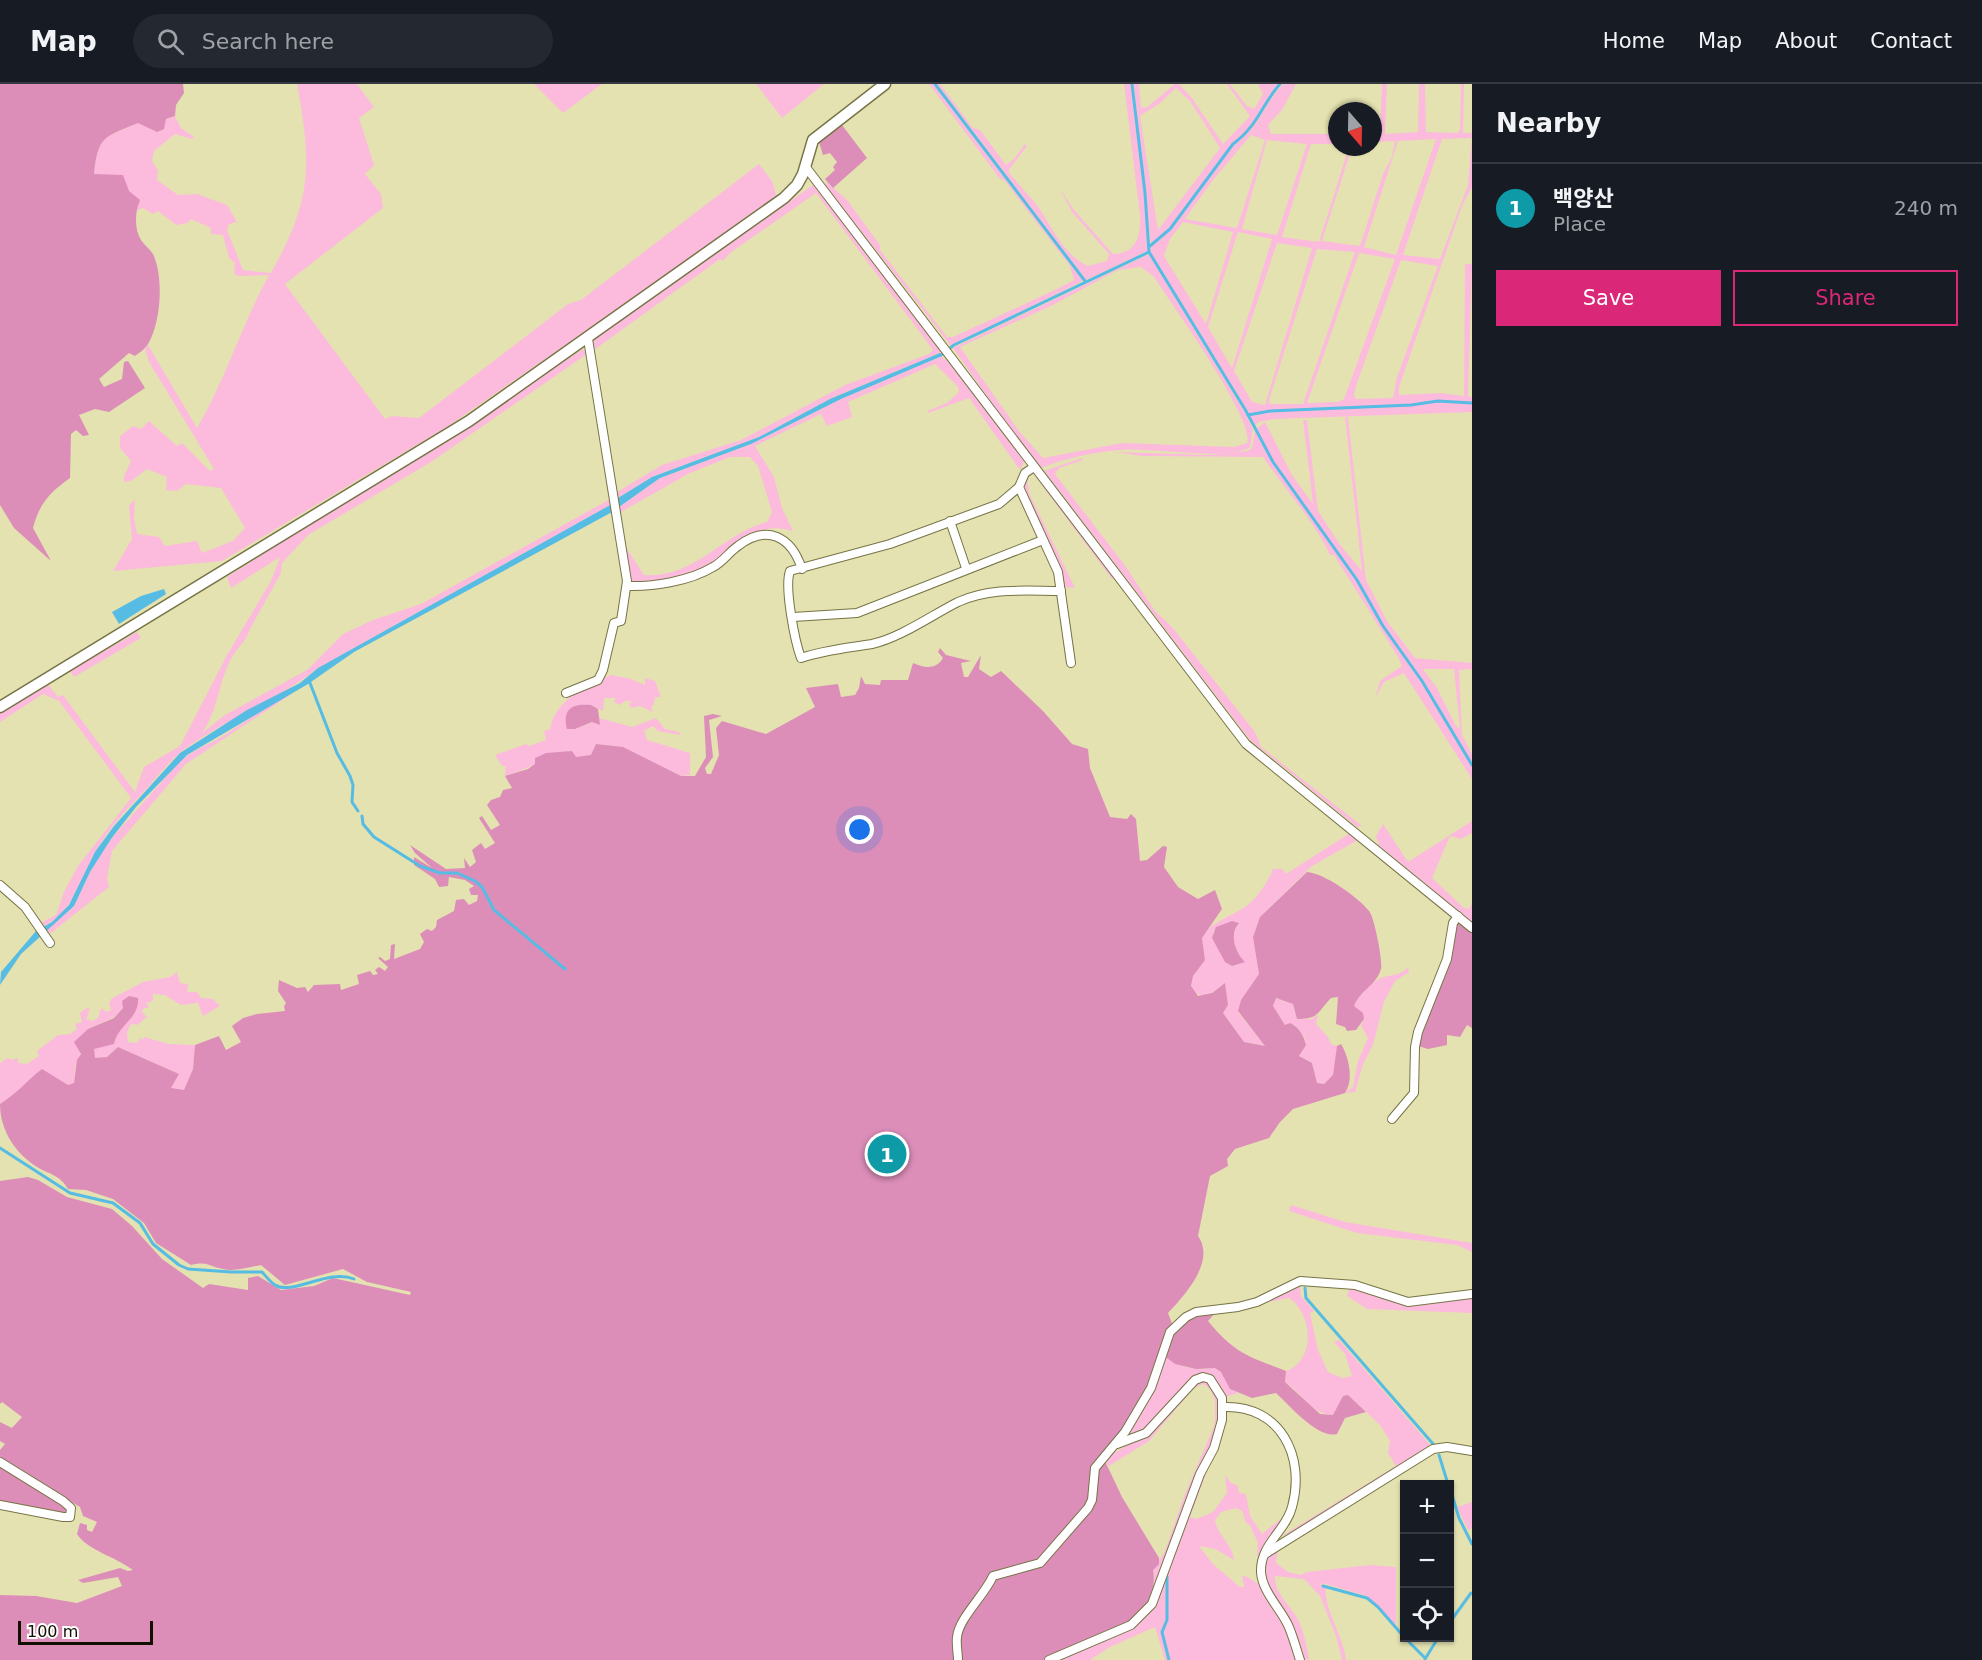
<!DOCTYPE html>
<html lang="en">
<head>
<meta charset="utf-8">
<style>
  :root { --surface:#171b24; --page:#242831; --text:#f1f3f6; --muted:#9ea1a6; --line:#363941; --accent:#db2777 }
  body { margin:0; font-family:"DejaVu Sans","Noto Sans KR",sans-serif; background:var(--page); color:var(--text) }
  .controls { position:absolute; right:18px; bottom:18px; display:grid; overflow:hidden; border-radius:0px; box-shadow:0 2px 4px #0004 }
  .controls button { width:54px; height:54px; display:grid; place-items:center; padding:0; border:0; border-bottom:2px solid var(--line); background:var(--surface); color:var(--text); font:30px sans-serif }
  .compass { position:absolute; left:1328px; top:18px; width:54px; height:54px; border-radius:50%; background:var(--surface); box-shadow:0 2px 4px #0004; rotate:160deg }
  .scale { position:absolute; left:18px; bottom:15px; width:135px; box-sizing:border-box; padding-left:6px; border:3px solid #111001; border-top:0; font-size:16px; line-height:21px; white-space:nowrap; color:#111001; -webkit-text-stroke:4px #fff; paint-order:stroke }
  .you { position:absolute; left:860px; top:746px; width:21px; height:21px; margin:-15px; border:4px solid #fff; border-radius:50%; background:#1a73e8; box-shadow:0 0 0 9px #1a73e833 }
  .badge { display:grid; place-items:center; width:39px; height:39px; border-radius:50%; background:var(--accent); color:#fff; font-size:20px; font-weight:700 }
  .pin { position:absolute; translate:-50% -50%; border:3px solid #fff; box-shadow:0 2px 6px #0006 }
  .list { margin:0; padding:0; list-style:none }
  h2 { display:flex; justify-content:space-between; align-items:center; height:78px; margin:0; padding:0 24px; font-size:26px }
  h2 small { font-size:20px; font-weight:400; color:var(--muted) }
  .list li { display:grid; grid-template-columns:39px 1fr auto; gap:18px; align-items:center; box-sizing:border-box; height:90px; padding:0 24px; border-top:2px solid var(--line) }
  .list b { display:block; font-size:22px; white-space:nowrap }
  .list p { margin:0; font-size:20px; white-space:nowrap; color:var(--muted) }
  .list em { font-size:20px; font-style:normal; color:var(--muted) }
  .actions { display:flex; gap:12px; padding:18px 24px }
  .actions a { flex:1; padding:14px 0; border:2px solid var(--accent); border-radius:0px; text-align:center; font-size:21px; color:var(--accent) }
  .actions .main { background:var(--accent); color:#fff }
  .icon { flex:none; width:33px; height:33px; fill:none; stroke:currentColor; stroke-width:2; stroke-linecap:round; stroke-linejoin:round }
  .map { position:relative; flex:none; width:1472px; height:1576px; overflow:hidden }
  header { display:flex; align-items:center; gap:36px; box-sizing:border-box; height:84px; padding:0 30px; background:var(--surface); border-bottom:2px solid var(--line) }
  header strong { font-size:28px }
  nav { display:flex; gap:33px; margin-inline-start:auto; font-size:21px }
  .search { width:420px; height:54px; background:var(--page); display:flex; align-items:center; gap:15px; box-sizing:border-box; padding:0 21px; border-radius:33px; color:var(--muted); font-size:22px }
  main { display:flex }
  aside { flex:1; background:var(--surface) }
  .map>svg:first-child { display:block }
  .green { fill:#fcbbdd; fill-rule:evenodd }
  .forest { fill:#dc8eb9 }
  .water { fill:#56bce3 }
  .lines { fill:none; stroke-linecap:round; stroke-linejoin:round }
  .stream { stroke:#56bce3; stroke-width:3 }
  .minor-casing { stroke:#767446; stroke-width:10 }
  .tertiary-casing { stroke:#767446; stroke-width:13 }
  .minor { stroke:#fff; stroke-width:8 }
  .tertiary { stroke:#fff; stroke-width:10 }
</style>
</head>
<body>
<header>
<strong>Map</strong>
<div class="search"><svg class="icon" aria-label="search" viewBox="0 0 24 24"><circle cx="10" cy="10" r="6"/><path d="M15 15l6 6"/></svg>Search here</div>
<nav><a>Home</a><a>Map</a><a>About</a><a>Contact</a></nav>
</header>
<main>
<div class="map">
<svg width="1472" height="1576" viewBox="0 0 1472 1576">
  <rect width="100%" height="100%" fill="#e4e2b0"/>
  <g class="green">
    <path d="M297,0H357L374,23L359,34L374,81L365,90L381,110L383,124L285,200L385,335L392,332L419,334L568,220L581,216L759,80L772,97L776,110L771,118L450,341L222,477L113,487L132,455L129,422L135,415L134,435L137,450L159,453L165,462L197,457L202,469L233,457L245,444L221,404L186,400L177,407L166,406L167,393L147,385L131,397L124,398V392L131,377L120,364V352L133,342L141,345L149,337L177,362L182,359L210,387L214,385L149,278L145,265L148,261L197,344C226,295 242,240 269,191L237,192L234,189L235,179L229,174L223,151L211,150V144L191,135L188,139L176,141L158,127L153,130L143,124L135,127L126,100L94,90C99,50 103,55 138,39L150,42L175,32L181,44L194,53L192,55L175,50L154,67L152,77L158,87L157,96L178,111L197,110L227,121L237,138L229,140L227,146L243,186L271,189C312,116 312,81 297,0Z"/>
    <path d="M534,0H602L563,29Z"/>
    <path d="M756,0H824L782,34Z"/>
    <path d="M929,0H933L1083,197L951,262L825,101L827,98L847,116L880,161V166L947,253H953L1057,205L1074,196L1070,182L1004,96L1000,95Z"/>
    <path d="M937,0H940L973,44L980,46L1006,81L1014,75L1025,60L1027,62L1008,87C1019,102 1033,114 1043,130C1055,149 1066,172 1088,182L1107,177L1109,170L1072,128L1059,103L1074,126L1113,170C1136,170 1141,152 1140,132L1124,0H1131L1144,107L1134,0H1139L1141,23L1146,24L1175,0H1179L1192,14L1223,60L1250,32L1227,0H1230L1247,22L1254,25L1263,10L1258,0H1279C1262,20 1256,43 1233,60L1169,145L1151,161L1145,112L1148,167L1086,196ZM1176,4L1190,17L1220,64L1158,146L1140,32L1160,19Z"/>
    <path d="M1283,0H1296L1282,26L1268,41L1271,50H1337V60H1311L1282,153L1319,158L1349,63H1352L1322,157L1360,162L1383,90L1392,73L1395,57L1373,58V50H1379L1380,45L1382,0H1387L1385,50L1418,48L1419,0H1425L1426,48L1458,49L1460,45L1461,0H1464L1463,49H1472V103L1462,122L1399,303V311L1441,309L1464,312L1465,180H1472L1468,312L1472,313V318L1438,316L1411,320L1270,327L1249,330L1150,168L1151,163L1171,146L1234,61C1259,44 1264,20 1283,0ZM1251,51L1265,56L1237,144L1185,135L1213,96ZM1472,54L1468,101L1440,175L1403,171L1442,55ZM1436,55L1396,171L1364,163L1398,57ZM1267,56L1307,60L1277,151L1242,145ZM1183,138L1233,148L1206,240L1164,172L1170,155ZM1238,148L1272,155L1232,284L1208,243ZM1277,159L1312,164L1265,321L1252,318L1234,287ZM1317,165L1355,168L1303,320H1270L1269,316ZM1359,169L1395,175L1344,315L1338,318L1307,319ZM1401,176L1438,182L1397,293L1393,314L1356,315L1354,311L1356,302Z"/>
    <path d="M816,99L941,263L940,269L830,315L759,353L652,393L618,414L617,408L662,381L741,356L845,301L929,270L933,266L816,109L730,169L723,177L720,175L594,266L593,258L599,252Z"/>
    <path d="M1149,170L1245,329L1253,345L1250,363C1226,378 1151,363 1120,366C1092,368 1064,375 1038,385L953,264ZM1141,183L1154,193C1170,218 1256,337 1247,359L1234,363L1122,359L1043,374L1019,347L960,263L1053,221L1118,186Z"/>
    <path d="M583,265L587,270L431,378L308,451L282,479L281,489L250,545C246,559 235,565 230,577C218,601 218,627 202,649L225,631L307,586L343,550L373,536L421,520L612,414V420L318,584C277,617 224,635 181,668C165,681 152,700 137,715C122,730 105,750 95,769C79,797 74,827 44,842L42,838L56,831L64,808L78,782L131,714L59,617L43,610L0,638V627L47,599L58,613L63,611L135,708L144,683L180,662L227,571L271,497L280,473L231,504L227,493Z"/>
    <path d="M942,272L945,276L949,274L1025,376L1020,386L969,314L928,329L927,327L947,319L959,308L958,303L935,280L848,318L852,333L827,342L821,330L755,362L774,393L782,424L793,447C754,435 741,465 712,481C691,493 655,499 630,498L625,462L644,491C694,495 722,450 767,438L772,428L758,382L750,373H730L690,389L619,429V423L660,394L751,360L841,315Z"/>
    <path d="M1438,317L1472,320V328L1274,335L1259,338L1254,343L1249,332L1270,328L1411,321Z"/>
    <path d="M1345,333H1348L1366,496L1387,537L1415,574L1472,579V585L1459,586L1462,651L1472,670V679L1422,596L1384,542L1358,496L1273,377L1255,346L1265,338L1292,391L1313,420L1303,336H1307L1318,427L1341,462L1362,487ZM1423,585H1454L1460,645L1456,642L1437,604Z"/>
    <path d="M1255,347L1280,389L1357,497L1382,542L1421,597L1472,682V695L1404,589L1384,598L1375,614L1380,597L1402,582L1398,573L1334,471H1330C1313,435 1285,406 1263,373L1142,372L1115,368L1209,371L1247,367L1252,364Z"/>
    <path d="M1082,374L1083,376L1059,384L1055,390L1126,483L1155,527L1172,543L1255,648L1261,663L1362,742L1357,743L1250,656L1044,387Z"/>
    <path d="M1035,392L1040,395L1115,493L1112,495Z"/>
    <path d="M1027,393L1029,409L1075,504L1063,503L1024,403Z"/>
    <path d="M137,548L141,554L74,593L70,587Z"/>
    <path d="M611,591L631,595L645,601V594L655,597L661,613H655L654,621L651,622L653,628L640,622L631,624L629,620L632,617H625L620,621L614,618L616,614H604L603,627L591,621L575,645L593,638L600,641L599,634L632,643L656,634L665,645L679,648L680,651L658,647L653,642L644,647L647,656L690,669V691L681,692L623,664L597,660L591,671L576,674L572,667L505,692L506,682H502L495,671L526,660L529,662L546,656L544,647L550,645C556,615 585,602 611,591Z"/>
    <path d="M293,609L186,680L112,767L107,794L109,803L51,849L46,847L74,822L90,788L111,755L181,676C195,665 213,659 229,648C250,635 270,620 293,609Z"/>
    <path d="M1472,737V749L1461,755L1450,752L1432,794L1464,824L1469,825L1472,819V838L1379,762L1376,752L1383,740L1408,778Z"/>
    <path d="M1350,749L1358,756L1312,782L1260,833L1253,853L1259,890L1256,897L1241,916L1238,928L1265,962L1244,958L1223,929L1227,914L1224,900L1205,913L1193,908C1188,896 1197,885 1205,876L1202,854C1212,835 1234,833 1250,819C1259,811 1269,796 1273,785H1282L1286,790ZM1239,840C1229,851 1235,868 1245,878L1213,847Z"/>
    <path d="M1408,883L1409,888L1395,897L1384,918L1373,961L1363,980L1355,1008L1345,1009L1353,1003L1358,977L1368,954L1361,942L1364,935L1354,922C1359,911 1367,902 1377,896C1386,890 1401,893 1408,883Z"/>
    <path d="M177,888L180,899L188,900L187,908H197L201,914L213,915L220,922L203,932L198,919L181,921L165,911L153,910V917L146,919L149,924H144L142,928L147,933L137,941L131,940L127,948L128,958L137,959L140,954L143,956L144,953L169,960L195,961L193,985L184,1006L170,1005L179,990L118,963L107,973L95,974L93,965L115,952L125,941L123,924L114,933L88,945L75,985L74,999L68,1001L51,991L26,999L23,1005L0,1020V979L8,974L12,976L18,974V979L27,980L39,972L37,967L58,951L70,950L77,945L75,940L82,938L80,929L87,924L90,925L86,935L93,937L98,934L101,924L107,928L111,926L109,920L111,915L143,898L170,893Z"/>
    <path d="M1275,914L1293,920L1297,935H1311L1318,931L1316,940L1328,953L1331,960L1337,962L1334,991L1324,1000L1317,999L1312,979L1299,972L1306,961L1305,954L1295,941H1285L1273,922Z"/>
    <path d="M1291,1121L1345,1138L1472,1159V1168L1457,1161L1357,1149L1289,1127Z"/>
    <path d="M1300,1199L1301,1212L1314,1227L1310,1229L1318,1266L1328,1288L1342,1294L1352,1292L1345,1270L1334,1258L1339,1256L1432,1363L1307,1440L1275,1456L1396,1382L1388,1369L1390,1357L1381,1342L1348,1311L1333,1331C1310,1330 1304,1310 1285,1298L1286,1287C1316,1276 1313,1230 1289,1214L1258,1220Z"/>
    <path d="M1350,1203L1398,1219L1420,1220L1472,1213V1229L1367,1225L1347,1212Z"/>
    <path d="M1163,1271C1175,1280 1187,1285 1203,1285C1207,1285 1213,1283 1217,1285C1225,1288 1226,1303 1238,1309L1225,1313L1203,1290L1145,1347L1126,1353Z"/>
    <path d="M1203,1296C1226,1303 1219,1333 1216,1350L1155,1504L1153,1486L1165,1467L1185,1410L1215,1340V1316L1210,1305L1203,1300L1194,1304L1149,1357L1109,1382L1104,1375L1156,1344L1196,1299Z"/>
    <path d="M1210,1379L1190,1433L1196,1435L1213,1428L1227,1409L1225,1391L1230,1398L1238,1402L1239,1409L1246,1410L1250,1432L1262,1450L1282,1434L1290,1422C1282,1440 1267,1455 1257,1473L1258,1459L1250,1441L1246,1439L1242,1427L1236,1424L1221,1428L1215,1436C1217,1451 1233,1460 1234,1476L1215,1465L1199,1462L1213,1480L1240,1503H1244L1242,1491C1274,1501 1287,1547 1297,1576H1165L1155,1543L1110,1563L1090,1576H1054C1087,1562 1134,1552 1155,1521L1203,1391Z"/>
    <path d="M1472,1418V1444L1468,1446L1457,1423Z"/>
    <path d="M1284,1461L1277,1470L1276,1479L1288,1488L1301,1491L1307,1488L1370,1481L1396,1483V1542L1367,1512L1322,1499L1321,1502L1326,1503C1323,1524 1344,1553 1346,1576H1342L1336,1552L1320,1512L1304,1495L1275,1492C1274,1507 1286,1517 1294,1529C1303,1541 1306,1560 1309,1575L1303,1576L1265,1493L1266,1471Z"/>
  </g>
  <g class="forest">
    <path d="M0,0H183L184,9L176,21L175,32L166,35L164,45L157,48L138,39C104,53 98,52 94,90L123,91L129,107L140,116C135,127 134,145 141,156C144,161 150,165 153,170C164,193 161,239 148,260C145,265 139,269 135,272L129,269L99,295L104,303L122,295L124,278L128,277L145,304L109,328L95,325L79,331L89,351L83,352L76,346L71,350L70,394C50,408 39,420 33,444L51,477L14,444L0,421Z"/>
    <path d="M842,41L867,74L833,104L825,95L835,86L833,83L837,78L830,69L823,71L819,58Z"/>
    <path d="M940,564L946,571L971,577L961,579L964,593H968L981,571L979,585L991,593L1001,587L1043,627L1072,660L1088,665L1090,684L1110,733L1127,735L1131,730L1136,735L1140,777L1147,776L1163,762L1167,763L1164,783L1178,803L1198,815L1215,806L1222,825L1202,854L1205,876L1193,892L1191,902L1198,912L1212,909L1225,899L1228,921L1223,929L1244,958L1265,962L1238,927L1241,916L1259,890L1253,853L1260,833L1307,788C1324,789 1358,813 1369,827C1374,832 1383,877 1381,885C1376,902 1361,905 1354,922L1363,929L1364,935L1356,946L1347,947L1345,943L1336,940L1338,913L1331,914C1317,928 1320,935 1297,935L1293,920L1276,914L1273,922L1285,941L1290,939C1299,943 1304,952 1306,961L1299,972L1312,979L1317,999L1324,1000L1333,991L1337,962L1341,960C1349,973 1354,996 1345,1009L1293,1025L1280,1038L1269,1054L1235,1065L1227,1075L1228,1082L1210,1092L1198,1152C1216,1177 1185,1211 1168,1229L1173,1242L1154,1292L1124,1347L1099,1374L1090,1416L1044,1474L999,1487L962,1536L956,1576H0V1511L36,1512L77,1519L122,1502L118,1493L83,1499L78,1496L120,1484L128,1487L133,1486C116,1473 87,1466 77,1450L80,1439L87,1441V1446L92,1448L97,1438L83,1432L80,1423L0,1374V1366L5,1360L0,1357V1338L12,1344L22,1333L2,1318L0,1320V1097L28,1093L38,1096L67,1113L112,1125L132,1142L162,1175L203,1204L209,1200L248,1206V1194L258,1192L281,1206L314,1202L333,1194L410,1211L411,1208L367,1198L343,1185L285,1201L261,1181C249,1183 234,1188 223,1185C207,1182 209,1177 191,1181L156,1159L144,1139L113,1115L86,1106L68,1105C60,1091 49,1090 37,1083C15,1069 0,1046 0,1020C18,1009 26,997 42,985L68,1001L74,999L77,976L81,970L74,958L88,945L114,934L123,924L122,917L129,912L138,914C140,934 117,942 114,960L94,965L95,974L107,973L118,963L179,990L171,1004L184,1006L193,985L195,961L219,952L226,966L241,958L232,942L243,934L257,930L285,927L284,922L286,919L278,907L279,896L297,904L305,903L308,908L314,901L340,900L341,906L359,900L357,891L370,887L373,891L378,890L375,886L379,883L385,887L388,883L378,874L380,873L385,877L390,875L391,861L395,860L394,875L420,865L424,858L420,850L427,845L432,847L436,843L437,836L454,827L456,816L464,815L469,821L477,817L478,811H471L469,805L474,802L465,796L449,793L448,802L439,803L435,795L414,781V773L432,784L415,769L410,761L446,785L465,784L464,774L470,783L476,778L472,766L481,759L485,765L495,759L479,734L482,732L491,746L500,741L487,721L491,716L500,713L503,706L512,704L505,692L528,685L535,680V674L546,669L572,667L576,673L591,671L596,660L623,663L681,692H695L706,673L704,632L713,630L722,632L709,636L713,673L705,684L707,690H711L719,671L716,644L722,637L766,650L815,623L806,604L838,600L841,613L855,611L859,604L861,592L865,600L880,601L881,596H908L913,579C924,584 936,586 943,574L938,568Z"/>
    <path d="M591,621L598,625L600,641L592,638L575,645H567C562,625 572,619 591,621Z"/>
    <path d="M1460,836L1472,847V944L1467,941L1460,953L1447,951V961L1428,965L1418,962L1455,840Z"/>
    <path d="M1232,837L1239,839C1229,850 1235,868 1245,878L1232,882L1225,878L1212,854L1216,843Z"/>
    <path d="M1216,1228L1208,1237C1235,1270 1248,1272 1286,1287L1285,1298L1320,1330L1333,1331L1343,1312L1348,1311L1366,1328L1345,1334L1337,1350C1318,1355 1290,1322 1276,1309L1252,1314L1230,1305L1221,1288L1215,1284L1196,1285L1175,1280L1163,1271C1173,1242 1186,1232 1216,1228Z"/>
    <path d="M1104,1375L1122,1413L1159,1474V1480L1153,1486C1161,1536 1109,1548 1072,1562C1062,1565 1053,1574 1043,1576C1025,1576 981,1576 960,1576L961,1545L994,1494L1033,1484L1089,1425L1094,1394Z"/>
    <path d="M0,1380L67,1425L65,1429L0,1418Z"/>
  </g>
  <g class="water">
    <path d="M940,269L942,272L841,315L751,360L660,394L619,423L618,414L652,393L759,353L830,315Z"/>
    <path d="M612,420L614,427L354,568L308,600L187,671L136,723L111,755L90,788L74,822L21,870L0,901L1,888L36,847L52,838L69,821L95,768L114,742L180,669L247,626L300,599L318,584Z"/>
    <path d="M164,505L166,510L119,540L112,528L141,512Z"/>
  </g>
  <g class="lines">
    <g class="stream">
      <path d="M935,0L1085,197"/>
      <path d="M1132,0L1145,109L1149,168L1246,327L1273,378L1357,496L1383,542L1422,597L1472,681"/>
      <path d="M1150,162L1170,145L1233,60C1258,42 1262,20 1280,0"/>
      <path d="M941,271L954,261L1149,168"/>
      <path d="M1248,331L1270,327L1411,321L1438,317L1472,319"/>
      <path d="M310,599L337,669L350,692L353,701L352,718L358,727"/>
      <path d="M362,732L363,740L374,753L420,782L440,789H457L475,797L482,803L494,826L565,885"/>
      <path d="M0,1064L70,1109L113,1119L140,1139L153,1160L179,1181L188,1185L231,1188H262C266,1192 270,1198 275,1201C292,1212 329,1184 354,1195"/>
      <path d="M1305,1204L1306,1214L1434,1361"/>
      <path d="M1439,1371L1448,1400"/>
      <path d="M1450,1404L1459,1434L1472,1460"/>
      <path d="M1167,1493V1536L1162,1548L1169,1576"/>
      <path d="M1323,1502L1367,1514L1378,1523L1404,1553"/>
      <path d="M1450,1538L1471,1509"/>
      <path d="M1405,1554L1425,1574"/>
      <path d="M1425,1575L1438,1554"/>
    </g>
    <g class="minor-casing">
      <g id="minor">
        <path d="M805,82L1246,660L1472,844"/>
        <path d="M1034,383L1025,389L1019,403L1058,488L1071,579"/>
        <path d="M1019,403L999,420L890,460L790,487C784,503 795,558 801,574C824,566 847,564 872,560C900,554 932,531 958,518C991,503 1026,507 1061,507"/>
        <path d="M950,437L966,484"/>
        <path d="M627,502C653,503 690,497 713,483C723,478 729,468 738,462C767,440 791,452 802,485"/>
        <path d="M793,533L857,529L1043,456"/>
        <path d="M566,609L598,596L603,586L614,539L621,537L627,497L588,255"/>
        <path d="M0,801L25,823L50,859"/>
        <path d="M1392,1035L1414,1009L1415,963L1418,948L1447,875L1453,839L1458,832"/>
        <path d="M1224,1323C1280,1321 1306,1372 1292,1423C1286,1447 1260,1460 1261,1488C1262,1507 1280,1524 1288,1541C1293,1552 1296,1564 1300,1576"/>
        <path d="M0,1378L63,1417L71,1424L70,1433H63L0,1421"/>
        <path d="M1265,1470L1433,1365L1447,1363L1472,1367"/>
        <path d="M958,1576C958,1569 956,1561 957,1553C959,1534 984,1512 993,1492L1040,1479L1088,1424L1092,1416L1095,1384L1125,1348L1151,1304L1170,1248L1186,1233L1196,1228L1238,1223L1257,1218L1300,1197L1355,1201L1408,1218L1472,1210"/>
        <path d="M1049,1576L1131,1541L1152,1520L1200,1390L1214,1364L1222,1336V1314L1210,1295L1203,1293L1195,1296L1146,1349L1117,1360"/>
      </g>
    </g>
    <g class="tertiary-casing">
      <path id="tertiary" d="M0,623L469,337L784,114L797,101L803,90L813,56L885,0"/>
    </g>
    <use href="#minor" class="minor"/>
    <use href="#tertiary" class="tertiary"/>
  </g>
</svg>
<div class="controls">
<button>+</button>
<button>−</button>
<button><svg class="icon" aria-label="locate" viewBox="0 0 24 24"><circle cx="12" cy="12" r="6"/><path d="M12 2v4M12 18v4M2 12h4M18 12h4"/></svg></button>
</div>
<svg class="compass" viewBox="-18 -18 36 36"><path d="M0-13l5 13h-10z" fill="#e53935"/><path d="M0 13l5-13h-10z" fill="#9ea1a6"/></svg>
<div class="scale">100 m</div>
<div class="you"></div>
<div class="pin badge" style="left:887px;top:1070px;background:#0f9aa8">1</div>
</div>
<aside>
<h2>Nearby<small></small></h2>
<ul class="list">
<li><span class="badge" style="background:#0f9aa8">1</span><div><b>백양산</b><p>Place</p></div><em>240 m</em></li>
</ul>
<div class="actions"><a class="main">Save</a><a>Share</a></div>
</aside>
</main>
</body>
</html>
